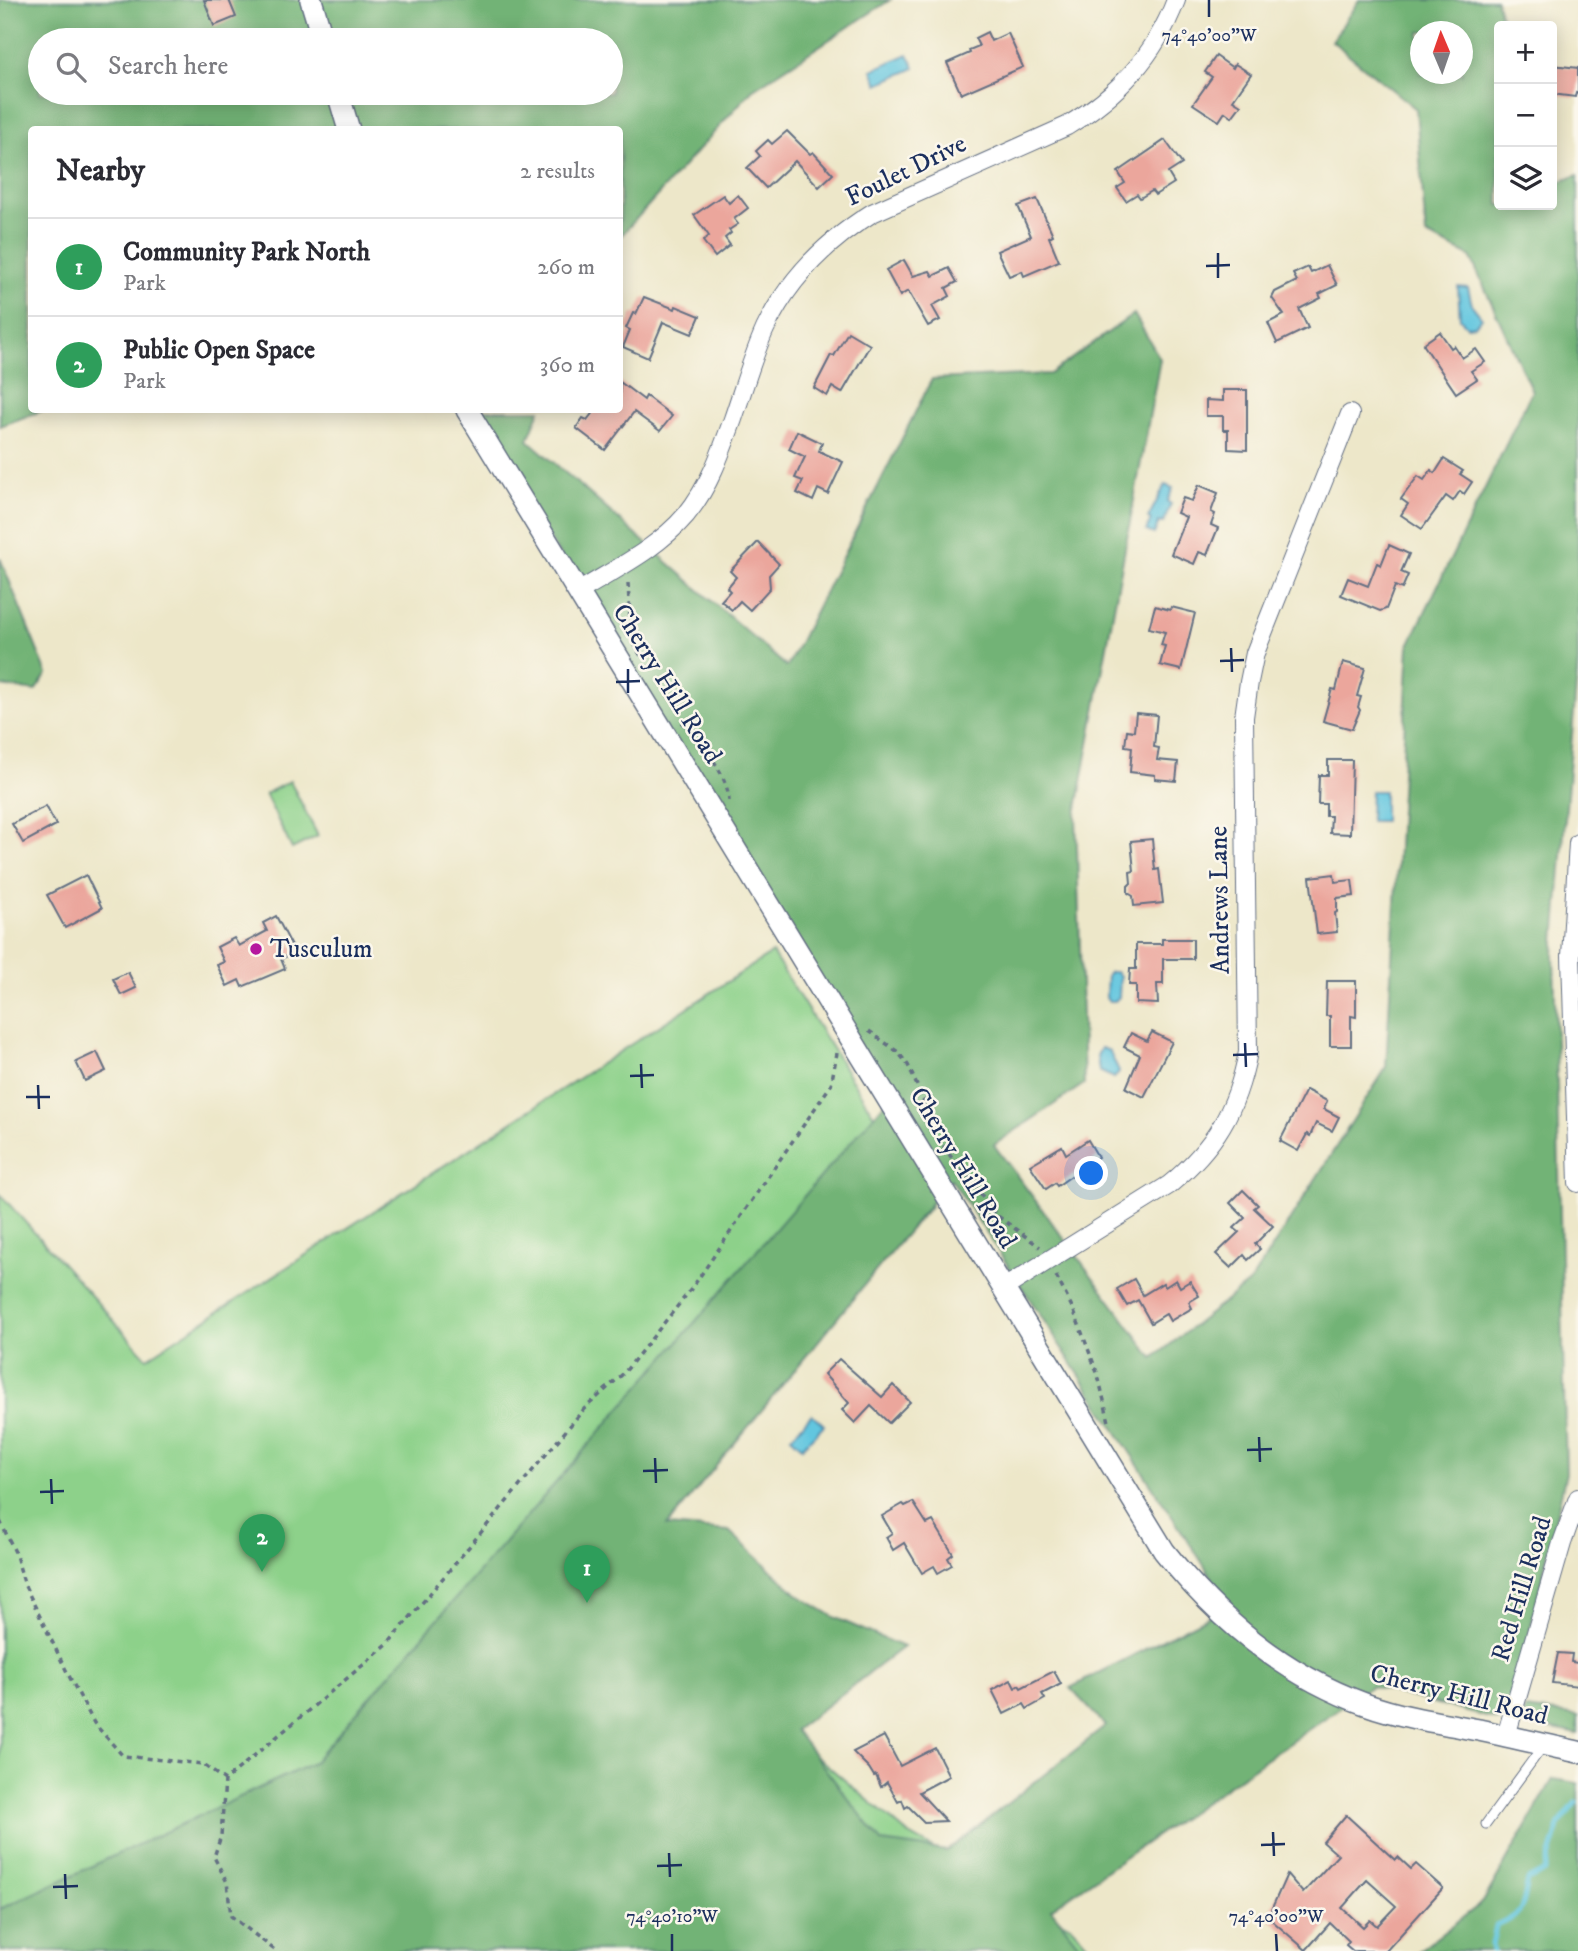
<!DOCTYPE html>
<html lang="en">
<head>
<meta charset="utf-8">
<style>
  :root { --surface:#fff; --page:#f7f7f7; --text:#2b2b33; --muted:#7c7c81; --line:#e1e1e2; --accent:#b5179e }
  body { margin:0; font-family:"IM FELL DW Pica",serif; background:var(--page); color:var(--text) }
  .controls { position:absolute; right:21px; top:21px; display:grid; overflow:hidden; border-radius:7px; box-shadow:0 4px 18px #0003 }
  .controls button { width:63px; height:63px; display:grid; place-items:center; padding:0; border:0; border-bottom:2px solid var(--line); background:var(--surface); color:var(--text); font:35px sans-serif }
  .compass { position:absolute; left:1410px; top:21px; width:63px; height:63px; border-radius:50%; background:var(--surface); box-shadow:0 4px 18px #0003; rotate:358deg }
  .you { position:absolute; left:1092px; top:1174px; width:24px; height:24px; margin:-18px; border:5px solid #fff; border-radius:50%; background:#1a73e8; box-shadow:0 0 0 10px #1a73e833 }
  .badge { display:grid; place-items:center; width:46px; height:46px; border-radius:50%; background:var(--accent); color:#fff; font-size:23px; font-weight:700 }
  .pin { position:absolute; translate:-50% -58px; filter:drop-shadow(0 2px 4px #0008) }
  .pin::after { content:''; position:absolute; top:37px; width:24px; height:21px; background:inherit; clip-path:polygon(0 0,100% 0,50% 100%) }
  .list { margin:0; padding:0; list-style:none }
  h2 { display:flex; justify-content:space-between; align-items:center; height:91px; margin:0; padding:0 28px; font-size:30px }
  h2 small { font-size:23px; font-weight:400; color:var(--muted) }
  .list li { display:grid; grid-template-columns:46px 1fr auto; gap:21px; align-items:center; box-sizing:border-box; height:98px; padding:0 28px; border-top:2px solid var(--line) }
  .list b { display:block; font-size:26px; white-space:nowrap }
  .list p { margin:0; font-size:23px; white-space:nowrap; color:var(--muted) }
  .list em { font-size:23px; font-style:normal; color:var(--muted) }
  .icon { flex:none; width:38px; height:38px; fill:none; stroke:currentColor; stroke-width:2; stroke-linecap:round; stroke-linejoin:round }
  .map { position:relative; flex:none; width:1578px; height:1951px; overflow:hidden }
  .search { position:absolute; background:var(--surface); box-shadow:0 4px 18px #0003; left:28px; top:28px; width:595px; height:77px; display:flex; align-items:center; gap:18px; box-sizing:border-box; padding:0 24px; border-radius:38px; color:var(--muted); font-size:26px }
  .panel { position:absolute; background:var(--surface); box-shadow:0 4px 18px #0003; left:28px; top:126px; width:595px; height:287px; border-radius:7px }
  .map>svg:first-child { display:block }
  .green { fill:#8dd18a; stroke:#548074; stroke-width:2 }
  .forest { fill:#72b376; stroke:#46716a; stroke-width:2; fill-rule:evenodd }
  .water { fill:#62c6df; stroke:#3e7a9e; stroke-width:2 }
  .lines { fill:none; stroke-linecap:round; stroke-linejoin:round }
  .stream { stroke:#62c6df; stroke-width:5 }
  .building { fill:#eba69c; fill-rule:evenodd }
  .service-casing { stroke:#646f83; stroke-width:11 }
  .minor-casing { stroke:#646f83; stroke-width:20 }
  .tertiary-casing { stroke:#646f83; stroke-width:24 }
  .path { stroke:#646f83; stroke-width:3.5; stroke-dasharray:5 5; stroke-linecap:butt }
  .service { stroke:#fff; stroke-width:9 }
  .minor { stroke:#fff; stroke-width:18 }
  .tertiary { stroke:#fff; stroke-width:21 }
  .ticks { fill:none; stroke:#1b2f5e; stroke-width:2.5 }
  .poi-dot { fill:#b5179e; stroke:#fbf7ec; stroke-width:2.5 }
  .labels { text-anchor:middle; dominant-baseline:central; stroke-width:5; stroke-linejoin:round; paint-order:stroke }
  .street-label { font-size:26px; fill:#1b2f5e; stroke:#fbf7ec }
  .poi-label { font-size:26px; fill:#1b2f5e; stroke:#fbf7ec; text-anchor:start }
  .ticks-label { font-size:18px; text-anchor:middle; fill:#1b2f5e; stroke:#fbf7ec; stroke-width:5; stroke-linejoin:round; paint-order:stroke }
</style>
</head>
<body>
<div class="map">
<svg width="1578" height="1951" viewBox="0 0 1578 1951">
  <rect width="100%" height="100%" fill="#fbf7ec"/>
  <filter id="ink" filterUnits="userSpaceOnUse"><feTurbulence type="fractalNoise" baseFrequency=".0143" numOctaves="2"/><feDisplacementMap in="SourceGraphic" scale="14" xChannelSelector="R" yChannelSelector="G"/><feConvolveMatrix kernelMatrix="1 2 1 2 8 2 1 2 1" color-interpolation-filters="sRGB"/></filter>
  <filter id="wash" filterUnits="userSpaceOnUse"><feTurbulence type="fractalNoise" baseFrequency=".00686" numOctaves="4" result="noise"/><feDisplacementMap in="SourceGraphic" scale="28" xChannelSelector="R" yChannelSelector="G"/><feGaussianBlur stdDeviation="1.57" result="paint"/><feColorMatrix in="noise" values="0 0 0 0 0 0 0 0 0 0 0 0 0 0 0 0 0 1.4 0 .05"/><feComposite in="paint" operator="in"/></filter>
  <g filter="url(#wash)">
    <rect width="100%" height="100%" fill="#ede7c9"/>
    <g class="green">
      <path d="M290,781L318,836L292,849L265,794Z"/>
      <path d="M772,953L931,1206L636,1533L721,1675L908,1834L1072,1927L1093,1951H0V1194L147,1358Z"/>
    </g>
    <g class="forest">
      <path d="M0,0H890L752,90L620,237V130H32V410H44L0,426ZM40,40H611V93H40Z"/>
      <path d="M1359,0H1496L1504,26H1499V205H1552V169L1557,183L1578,175V662L1554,954L1566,1473L1509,1723L1371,1686L1051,1909L1084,1951H0V1909L313,1763L890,1097L471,410H540L528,440L787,667L932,379L1050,374L1134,314L1160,359L1076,814L1084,1084L994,1145L1153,1358L1251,1281L1386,1068L1409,645L1532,391L1470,256L1426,235L1416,109L1332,41ZM1420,32H1462V74H1420ZM951,1179L1230,1605L1070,1688L1106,1726L947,1851L882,1842L795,1730L903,1647L836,1618L798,1595L729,1531L667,1526Z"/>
      <path d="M0,558L47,674L35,691L0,686Z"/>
      <path d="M1525,1709L1578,1716V1734L1523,1723Z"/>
      <path d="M1553,1779L1578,1783V1951H1419L1483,1902Z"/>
    </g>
    <g class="water">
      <path d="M908,54L915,68L878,84L872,70Z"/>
      <path d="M1458,287L1468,288L1472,305L1482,318L1475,325L1467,326L1460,319Z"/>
      <path d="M1165,485L1173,488L1167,502L1171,504L1163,523L1159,522L1154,534L1146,531L1151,520L1148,518Z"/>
      <path d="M1371,791H1384V821H1370Z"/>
      <path d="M1110,972H1116L1120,976L1119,997L1115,1001H1109L1106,997L1107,975Z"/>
      <path d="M1101,1048L1110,1051C1111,1059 1118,1065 1119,1073L1114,1078L1099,1071L1097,1056Z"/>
      <path d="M812,1414L824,1425L802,1447L791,1437Z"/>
    </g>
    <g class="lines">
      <path class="stream" d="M1493,1951L1492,1944L1496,1926C1525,1913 1522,1909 1528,1880L1545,1871L1560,1823L1576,1802"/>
    </g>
    <g id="blocks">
      <g class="building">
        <path d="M204,0H229L236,17L214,26Z"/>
        <path d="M987,32L991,41L1008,33L1023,67L961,94L947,63L970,53L969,50L979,46L975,38Z"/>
        <path d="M1216,56L1233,68L1235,64L1251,74L1233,100L1241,105L1232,117L1225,112L1219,121L1193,104L1212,77L1205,72Z"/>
        <path d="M1552,65L1578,68V94L1576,93L1575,97L1552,94Z"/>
        <path d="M787,131L810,154L813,152L833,174L819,187L795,161L766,188L747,168L760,156L756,151L768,140L772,144Z"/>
        <path d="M1165,140L1182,164L1168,173L1174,183L1155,195L1152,191L1140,198L1137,194L1126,201L1117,188L1125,183L1118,172Z"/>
        <path d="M723,195L729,203L738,195L748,208L734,219L738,224L729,230L731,233L725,238L730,245L715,257L703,241L709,236L694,215Z"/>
        <path d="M1037,199L1053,235L1049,237L1059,261L1024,276L1022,271L1009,276L997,251L1031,236L1018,206Z"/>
        <path d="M904,260L913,276L930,271L933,276L949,268L957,282L946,288L950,296L932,306L940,320L928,326L908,291L900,296L886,270Z"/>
        <path d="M1327,265L1337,285L1319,294L1321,298L1299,309L1308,328L1277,343L1268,323L1284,315L1272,298L1275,292L1297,281L1293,274L1308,267L1311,273Z"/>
        <path d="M644,297L675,309L676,306L700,316L692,334L663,322L648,358L623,347L630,330L626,328L633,313L636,314Z"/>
        <path d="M848,332L870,345L842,393L832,387L827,396L814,388L831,355L834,356Z"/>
        <path d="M1440,332L1451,348L1454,346L1462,358L1476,349L1485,362L1471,371L1477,379L1456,393L1423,344Z"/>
        <path d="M620,382L644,400L646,396L672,416L660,431L634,412L605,450L576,428L583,418L587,420L595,410H620Z"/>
        <path d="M1223,390H1247V450L1228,449V430H1223V416H1206V400L1223,401Z"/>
        <path d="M797,431L822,443L819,451L843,462L828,494L818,489L813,501L797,493L803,481L795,478L805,457L789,449Z"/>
        <path d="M1444,459L1463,471L1460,474L1472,482L1464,494L1460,491L1453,501L1446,496L1422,529L1401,515L1408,504L1401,499L1418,476L1424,480L1431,470L1435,473Z"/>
        <path d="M1199,485L1218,493L1211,512L1215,514L1211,525L1218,528L1207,555L1199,552L1194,564L1171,554L1186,517L1177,513L1183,498L1192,501Z"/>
        <path d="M758,542L779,564L769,575L770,588L750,610L740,601L732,610L721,601L730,591L727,588L736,577L730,571Z"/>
        <path d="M1389,545L1409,554L1401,572L1408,575L1402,589L1395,586L1386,609L1380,611L1341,595L1348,578L1368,586L1377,563L1381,565Z"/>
        <path d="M1155,606L1170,610L1171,607L1195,613L1181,670L1160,665L1165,646L1161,645L1165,632L1149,628Z"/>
        <path d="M1343,662L1365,668L1357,696L1361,697L1358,707L1360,710L1352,729L1323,721L1332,689L1336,690Z"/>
        <path d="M1136,713L1157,715L1154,747L1159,748L1157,760L1178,762L1176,781L1155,779V775L1130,772L1132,747L1125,746L1127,730L1134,731Z"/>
        <path d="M1328,760H1352L1350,834L1330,833L1331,816H1326V804H1318L1319,775H1328Z"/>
        <path d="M46,806L56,825L23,843L12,824Z"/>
        <path d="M1152,839L1155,870L1159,869L1163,903L1134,906L1133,896L1128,893V886L1131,883L1130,872L1134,871L1131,841Z"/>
        <path d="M1334,874L1335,882L1352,880L1354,896L1337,898V912L1335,913L1337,932L1317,934L1310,877Z"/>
        <path d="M86,875L102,908L65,928L47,895Z"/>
        <path d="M276,916L295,952L281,959L285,969L242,987L239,980L227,986L217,965L224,962L217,947L234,938L239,946L267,931L263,923Z"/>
        <path d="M1162,939H1193V959H1163V984H1157L1158,1004L1136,1003V985H1129L1130,969H1136V944H1162Z"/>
        <path d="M128,972L136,988L121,995L113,979Z"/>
        <path d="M1327,981H1356V1017L1351,1016V1046H1330V1016H1326Z"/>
        <path d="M1152,1032L1172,1042L1144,1097L1126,1088L1140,1055L1124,1047L1131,1033L1147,1041Z"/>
        <path d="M97,1052L106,1071L85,1081L76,1062Z"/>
        <path d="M1306,1090L1327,1101L1324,1109L1339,1117L1332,1131L1316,1123L1310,1136L1307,1134L1298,1151L1280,1141Z"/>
        <path d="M1088,1140L1098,1157L1057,1186L1055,1183L1046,1189L1030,1165L1062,1146L1066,1154Z"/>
        <path d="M1243,1190L1258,1205L1254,1208L1273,1226L1255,1244L1260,1249L1248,1260L1244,1255L1231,1268L1216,1254L1239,1232L1234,1228L1245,1218L1230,1203Z"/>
        <path d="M1134,1279L1143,1295L1163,1283L1165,1287L1176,1280L1180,1287L1190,1281L1199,1296L1189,1302L1192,1308L1170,1321L1166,1314L1151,1323L1138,1300L1127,1306L1117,1289Z"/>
        <path d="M839,1359L882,1397L893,1385L910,1402L889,1423L871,1406L855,1423L842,1410L849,1403L824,1374Z"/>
        <path d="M913,1502L927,1524L933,1521L953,1554L948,1558L952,1565L938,1573L934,1566L922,1573L904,1543L893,1550L886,1537L892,1533L882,1516L903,1504L905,1506Z"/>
        <path d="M1558,1653L1572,1654L1571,1662L1578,1663V1686L1552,1683Z"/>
        <path d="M1054,1671L1061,1684L1042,1694L1045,1699L1027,1709L1024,1704L1004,1714L992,1690L1011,1680L1015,1688L1019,1685L1021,1688Z"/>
        <path d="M884,1736L900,1766L935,1748L949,1776L919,1792L946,1821L924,1822L908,1806L905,1808L902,1800L898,1802L887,1782L881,1787L876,1775L874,1776L869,1768L853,1752Z"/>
        <path d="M1346,1815L1395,1860L1398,1857L1411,1869L1416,1864L1443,1888L1386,1951H1353L1346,1945L1349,1941L1330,1923L1306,1950L1268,1917L1287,1874L1303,1893L1338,1855L1323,1842ZM1367,1880L1396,1906L1377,1926L1370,1920L1363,1927L1342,1908Z"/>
      </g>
    </g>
  </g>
  <g filter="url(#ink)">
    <use href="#blocks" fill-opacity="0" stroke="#646f83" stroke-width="2"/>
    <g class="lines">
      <g class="service-casing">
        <path id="service" d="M1486,1824L1543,1746"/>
      </g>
      <g class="minor-casing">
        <g id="minor">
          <path d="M578,592C615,569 657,549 686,515C709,487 721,453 733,419C743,390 752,358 765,329C788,279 826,242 872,213L1067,126C1118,95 1155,56 1176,0"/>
          <path d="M1578,843L1571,956L1578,1183"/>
          <path d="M1004,1288L1169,1185C1215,1147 1237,1110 1248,1052L1244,717L1249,682L1255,653L1350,414"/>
          <path d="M1506,1736L1562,1543L1578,1498"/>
        </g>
      </g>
      <g class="tertiary-casing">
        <g id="tertiary">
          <path d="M311,0L323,40"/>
          <path d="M338,93L349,130"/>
          <path d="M467,410L1164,1551C1218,1619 1282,1674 1365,1704C1401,1717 1440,1723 1479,1730C1512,1737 1545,1745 1578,1752"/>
        </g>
      </g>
      <g class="path">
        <path d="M628,583L631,638L641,656"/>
        <path d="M682,722C701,745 727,770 729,801"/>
        <path d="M869,1031L898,1052L908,1065L943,1145L958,1167L971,1180L995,1214L1040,1247"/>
        <path d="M1056,1276L1073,1309L1098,1375L1109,1422"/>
        <path d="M0,1521L15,1552L25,1586L68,1674L94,1723L123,1756L202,1764L225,1780L387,1645L584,1409L624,1373L692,1288L831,1085L837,1053"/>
        <path d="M225,1780L221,1836L214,1857L227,1882L231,1916L276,1951"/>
      </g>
      <use href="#service" class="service"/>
      <use href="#minor" class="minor"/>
      <use href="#tertiary" class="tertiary"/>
    </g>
  </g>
  <path class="ticks" d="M1209,0V17M1218,253V278M1206,266L1230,265M1231,648L1232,672M1220,661L1244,660M628,669V693M616,682L640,681M1245,1043L1246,1067M1233,1055L1258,1054M641,1064L642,1088M630,1076L654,1075M38,1085L39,1109M26,1097H50M1259,1437L1260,1462M1247,1450L1272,1449M655,1458L656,1483M643,1471L668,1470M51,1479L52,1504M40,1492L64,1491M1273,1832L1274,1856M1261,1845L1285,1844M669,1853L670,1877M657,1866L682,1865M65,1874L66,1899M53,1887L78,1886M672,1934V1951M1276,1934L1277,1951"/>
  <circle class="poi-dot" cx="256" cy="949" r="7"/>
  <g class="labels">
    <g class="street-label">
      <text transform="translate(906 171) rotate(-26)">Foulet Drive</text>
      <text transform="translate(667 684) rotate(58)">Cherry Hill Road</text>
      <text transform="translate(1220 900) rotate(-91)">Andrews Lane</text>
      <text transform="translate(963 1168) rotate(59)">Cherry Hill Road</text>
      <text transform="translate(1522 1589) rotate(-73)">Red Hill Road</text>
      <text transform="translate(1459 1695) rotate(14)">Cherry Hill Road</text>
    </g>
    <g class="poi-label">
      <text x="270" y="949">Tusculum</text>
    </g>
  </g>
  <g class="ticks-label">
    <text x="1209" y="41">74°40'00"W</text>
    <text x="672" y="1922">74°40'10"W</text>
    <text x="1276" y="1922">74°40'00"W</text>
  </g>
</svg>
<div class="controls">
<button>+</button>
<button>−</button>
<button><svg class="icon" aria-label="layers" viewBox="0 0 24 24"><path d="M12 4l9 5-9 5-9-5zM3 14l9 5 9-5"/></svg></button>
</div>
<svg class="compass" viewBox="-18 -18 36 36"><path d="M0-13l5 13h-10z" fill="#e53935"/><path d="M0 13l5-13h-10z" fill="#7c7c81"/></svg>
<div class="you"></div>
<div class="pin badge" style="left:587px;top:1603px;background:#2e9e5b">1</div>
<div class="pin badge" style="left:262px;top:1572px;background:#2e9e5b">2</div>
<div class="search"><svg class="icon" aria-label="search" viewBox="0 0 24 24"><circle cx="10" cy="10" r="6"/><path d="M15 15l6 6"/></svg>Search here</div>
<section class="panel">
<h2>Nearby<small>2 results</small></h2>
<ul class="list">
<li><span class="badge" style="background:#2e9e5b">1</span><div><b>Community Park North</b><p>Park</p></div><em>260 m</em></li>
<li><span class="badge" style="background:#2e9e5b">2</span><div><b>Public Open Space</b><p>Park</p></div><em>360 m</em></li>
</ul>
</section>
</div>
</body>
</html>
